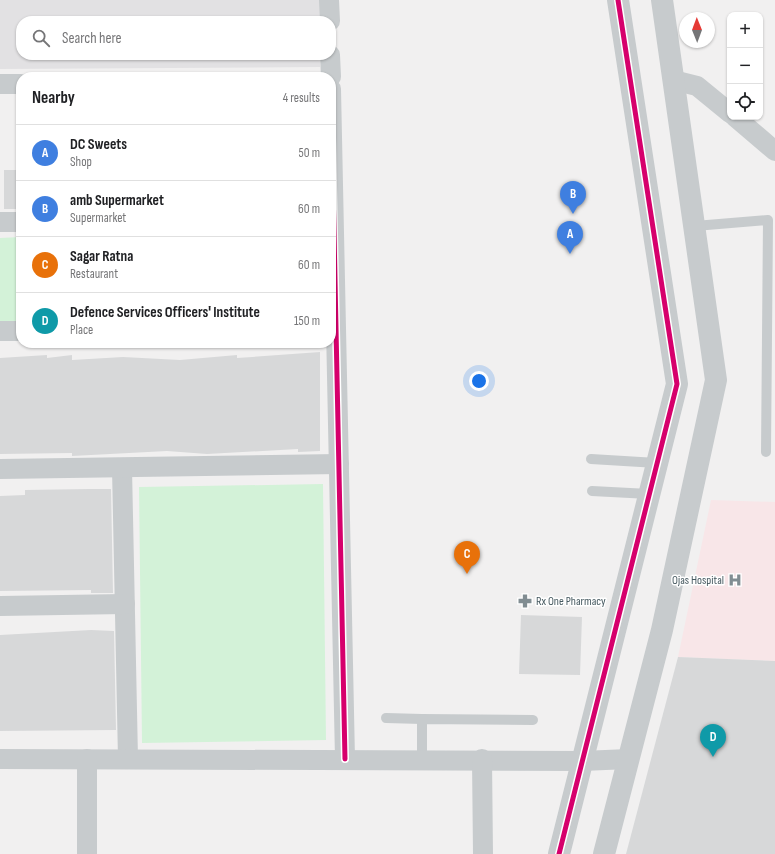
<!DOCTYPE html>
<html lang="en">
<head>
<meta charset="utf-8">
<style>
  :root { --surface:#fff; --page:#f6f6f6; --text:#202124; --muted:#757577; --line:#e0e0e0; --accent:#d93025 }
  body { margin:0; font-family:"Sofia Sans Condensed",sans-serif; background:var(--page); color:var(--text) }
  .controls { position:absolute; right:12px; top:12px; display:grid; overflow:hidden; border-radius:8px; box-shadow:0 1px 3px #0004 }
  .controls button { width:36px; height:36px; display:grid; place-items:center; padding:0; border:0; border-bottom:1px solid var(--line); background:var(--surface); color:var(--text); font:20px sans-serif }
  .compass { position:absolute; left:679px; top:12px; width:36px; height:36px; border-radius:50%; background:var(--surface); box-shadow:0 1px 3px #0004; rotate:359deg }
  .you { position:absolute; left:479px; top:381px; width:14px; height:14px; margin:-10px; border:3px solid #fff; border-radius:50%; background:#1a73e8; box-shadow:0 0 0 6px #1a73e833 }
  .badge { display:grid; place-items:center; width:26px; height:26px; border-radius:50%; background:var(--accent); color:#fff; font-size:13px; font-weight:700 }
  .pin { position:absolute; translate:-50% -33px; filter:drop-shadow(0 1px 2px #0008) }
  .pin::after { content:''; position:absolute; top:21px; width:14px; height:12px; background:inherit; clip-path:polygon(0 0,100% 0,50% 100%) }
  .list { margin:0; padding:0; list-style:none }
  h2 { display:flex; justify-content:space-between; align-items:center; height:52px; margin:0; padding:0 16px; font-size:17px }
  h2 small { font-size:13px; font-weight:400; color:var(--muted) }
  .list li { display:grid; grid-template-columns:26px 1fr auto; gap:12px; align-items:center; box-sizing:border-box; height:56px; padding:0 16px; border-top:1px solid var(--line) }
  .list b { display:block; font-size:15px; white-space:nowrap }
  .list p { margin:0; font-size:13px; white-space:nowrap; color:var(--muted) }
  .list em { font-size:13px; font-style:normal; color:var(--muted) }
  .icon { flex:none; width:22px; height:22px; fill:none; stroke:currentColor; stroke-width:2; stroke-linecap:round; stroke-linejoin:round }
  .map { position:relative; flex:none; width:775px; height:854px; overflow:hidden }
  .search { position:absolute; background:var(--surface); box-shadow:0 1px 3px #0004; left:16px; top:16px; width:320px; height:44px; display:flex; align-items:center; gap:10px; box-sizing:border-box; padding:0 14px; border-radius:16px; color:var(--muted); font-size:15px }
  .panel { position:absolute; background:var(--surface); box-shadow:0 1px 3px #0004; left:16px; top:72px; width:320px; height:276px; border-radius:16px }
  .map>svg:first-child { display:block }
  .education { fill:#e2e1e3 }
  .medical { fill:#f8e6e8 }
  .green { fill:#d3f2d8 }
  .building { fill:#d7d8d9 }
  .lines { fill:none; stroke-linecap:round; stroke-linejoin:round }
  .service { stroke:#c7cbcd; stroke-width:10 }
  .minor { stroke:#c7cbcd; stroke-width:20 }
  .tertiary { stroke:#c7cbcd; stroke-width:22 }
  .cycleway-casing { stroke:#fff; stroke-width:8 }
  .cycleway { stroke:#d6006c; stroke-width:5 }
  .labels { text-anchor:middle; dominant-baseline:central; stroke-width:3; stroke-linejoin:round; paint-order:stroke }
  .poi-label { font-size:12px; fill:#45585f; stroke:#fff; text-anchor:end }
</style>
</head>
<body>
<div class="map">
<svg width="775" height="854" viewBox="0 0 775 854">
  <rect width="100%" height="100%" fill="#f1f0f0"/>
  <path class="education" d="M0,0H320V21H21V55H320V67L0,69Z"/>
  <path class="medical" d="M711,500L775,502V661L678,657Z"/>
  <g class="green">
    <path d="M21,237V321H0V238Z"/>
    <path d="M323,484L326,740L142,743L139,487Z"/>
  </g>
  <g class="building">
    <rect x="4" y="170" width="17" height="39"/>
    <path d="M320,352V451L298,452V449L207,454L167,451L72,456V453L0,454V358L47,355V358L72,355V360L123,357L180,360L237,355V358Z"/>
    <path d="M89,489H111L113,593H91V590L0,591V496L25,495V490Z"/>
    <path d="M521,615L582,617L580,675L519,674Z"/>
    <path d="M91,630L114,631L116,730L0,731V635Z"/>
    <path d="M678,657L775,661V854H626Z"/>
  </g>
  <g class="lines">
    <g class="service">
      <path d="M695,226L768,220L766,452"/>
      <path d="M591,459L657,463"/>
      <path d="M592,491L649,494"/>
      <path d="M386,718L422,719"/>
      <path d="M422,759V719L533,720"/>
    </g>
    <g class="minor">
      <path d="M329,0L330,21"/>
      <path d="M330,55L331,77"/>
      <path d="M673,80L697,86L730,113"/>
      <path d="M0,84H21"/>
      <path d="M331,89L345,759"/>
      <path d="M735,117L775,151"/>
      <path d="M0,222H21"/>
      <path d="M0,331H21"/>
      <path d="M122,468L128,759"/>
      <path d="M0,469L339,464"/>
      <path d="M0,606L125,604"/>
      <path d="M0,759L582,761L629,759"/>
      <path d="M87,759V854"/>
      <path d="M482,759L483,854"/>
    </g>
    <g class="tertiary">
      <path d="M559,854L677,384L618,0"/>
      <path d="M604,854L662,630L716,380L662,0"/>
    </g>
    <g class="cycleway-casing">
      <g id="cycleway">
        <path d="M331,89L345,759"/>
        <path d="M559,854L677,384L618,0"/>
      </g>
    </g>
    <use href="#cycleway" class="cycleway"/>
  </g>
  <defs>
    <g id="hospital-bare" transform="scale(1.08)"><path d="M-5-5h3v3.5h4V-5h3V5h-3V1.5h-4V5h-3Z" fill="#818d92" stroke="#fff" stroke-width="2.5" paint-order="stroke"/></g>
    <g id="pharmacy-bare" transform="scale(1.08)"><path d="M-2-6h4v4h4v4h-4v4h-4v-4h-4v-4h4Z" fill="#818d92" stroke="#fff" stroke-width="2.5" paint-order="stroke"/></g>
  </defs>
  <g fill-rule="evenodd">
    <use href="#hospital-bare" x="735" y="580"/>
    <use href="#pharmacy-bare" x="525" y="601"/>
  </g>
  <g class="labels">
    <g class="poi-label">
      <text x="724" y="580">Ojas Hospital</text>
      <text x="536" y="601" text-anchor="start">Rx One Pharmacy</text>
    </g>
  </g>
</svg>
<div class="controls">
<button>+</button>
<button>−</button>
<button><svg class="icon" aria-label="locate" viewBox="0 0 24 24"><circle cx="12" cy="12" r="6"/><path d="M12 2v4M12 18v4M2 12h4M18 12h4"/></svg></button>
</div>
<svg class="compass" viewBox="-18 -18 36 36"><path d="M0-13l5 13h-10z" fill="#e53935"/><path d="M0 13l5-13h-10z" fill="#757577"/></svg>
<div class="you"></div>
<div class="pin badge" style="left:570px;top:254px;background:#3f7fe0">A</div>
<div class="pin badge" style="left:573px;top:214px;background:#3f7fe0">B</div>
<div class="pin badge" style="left:467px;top:574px;background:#e8710a">C</div>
<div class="pin badge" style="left:713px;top:757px;background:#0f9aa8">D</div>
<div class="search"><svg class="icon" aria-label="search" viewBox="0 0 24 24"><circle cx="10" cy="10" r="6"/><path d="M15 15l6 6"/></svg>Search here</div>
<section class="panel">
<h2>Nearby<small>4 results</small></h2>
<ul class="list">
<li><span class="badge" style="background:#3f7fe0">A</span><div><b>DC Sweets</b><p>Shop</p></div><em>50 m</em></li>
<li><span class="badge" style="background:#3f7fe0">B</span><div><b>amb Supermarket</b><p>Supermarket</p></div><em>60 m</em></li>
<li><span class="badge" style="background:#e8710a">C</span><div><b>Sagar Ratna</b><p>Restaurant</p></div><em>60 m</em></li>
<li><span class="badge" style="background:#0f9aa8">D</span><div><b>Defence Services Officers' Institute</b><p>Place</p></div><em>150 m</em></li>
</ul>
</section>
</div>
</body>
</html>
